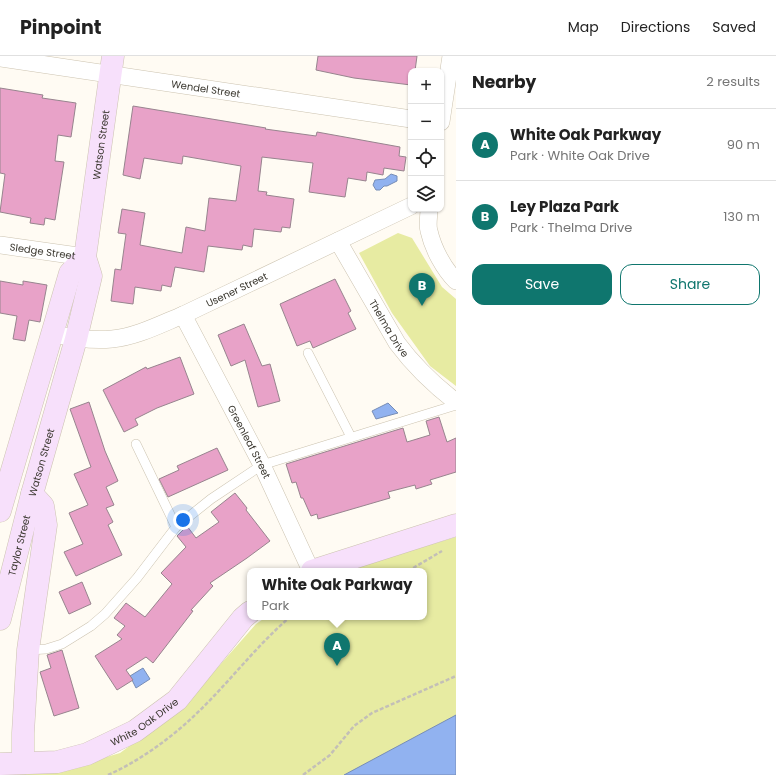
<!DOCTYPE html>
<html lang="en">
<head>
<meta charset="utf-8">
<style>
  :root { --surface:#fff; --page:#f2f2f2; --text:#222; --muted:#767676; --line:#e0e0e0; --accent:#0f766e }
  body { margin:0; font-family:Poppins,sans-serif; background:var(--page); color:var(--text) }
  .controls { position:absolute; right:12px; top:12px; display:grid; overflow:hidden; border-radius:8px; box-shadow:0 1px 3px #0004 }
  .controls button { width:36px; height:36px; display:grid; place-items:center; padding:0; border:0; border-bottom:1px solid var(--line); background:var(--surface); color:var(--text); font:20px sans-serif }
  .you { position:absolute; left:183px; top:464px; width:14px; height:14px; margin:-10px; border:3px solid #fff; border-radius:50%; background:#1a73e8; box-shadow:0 0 0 6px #1a73e833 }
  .badge { display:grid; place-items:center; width:26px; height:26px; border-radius:50%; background:var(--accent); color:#fff; font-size:13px; font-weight:700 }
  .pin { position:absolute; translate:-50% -33px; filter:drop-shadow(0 1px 2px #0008) }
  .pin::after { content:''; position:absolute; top:21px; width:14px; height:12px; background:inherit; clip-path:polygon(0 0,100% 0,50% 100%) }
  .popup { position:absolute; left:247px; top:512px; width:180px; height:52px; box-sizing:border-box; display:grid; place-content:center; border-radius:8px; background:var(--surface); filter:drop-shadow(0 1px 3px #0005); font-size:13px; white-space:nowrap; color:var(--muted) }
  .popup b { font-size:15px; color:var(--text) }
  .popup::after { content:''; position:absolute; left:50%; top:100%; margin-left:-8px; border:8px solid transparent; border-top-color:var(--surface) }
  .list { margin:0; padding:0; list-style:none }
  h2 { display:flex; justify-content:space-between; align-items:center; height:52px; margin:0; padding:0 16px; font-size:17px }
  h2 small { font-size:13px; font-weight:400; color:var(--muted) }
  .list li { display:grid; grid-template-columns:26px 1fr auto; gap:12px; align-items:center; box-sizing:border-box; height:72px; padding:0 16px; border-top:1px solid var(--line) }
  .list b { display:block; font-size:15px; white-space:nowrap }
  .list p { margin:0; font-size:13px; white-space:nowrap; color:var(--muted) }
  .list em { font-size:13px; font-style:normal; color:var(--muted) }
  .actions { display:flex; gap:8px; padding:12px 16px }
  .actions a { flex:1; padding:9px 0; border:1px solid var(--accent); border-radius:12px; text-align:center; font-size:14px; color:var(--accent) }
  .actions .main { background:var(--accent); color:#fff }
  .icon { flex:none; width:22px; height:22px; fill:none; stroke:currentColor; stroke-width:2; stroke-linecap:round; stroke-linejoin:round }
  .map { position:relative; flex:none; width:456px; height:719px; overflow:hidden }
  header { display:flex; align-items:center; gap:24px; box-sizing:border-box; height:56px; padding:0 20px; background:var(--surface); border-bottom:1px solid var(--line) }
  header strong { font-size:19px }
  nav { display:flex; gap:22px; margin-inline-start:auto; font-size:14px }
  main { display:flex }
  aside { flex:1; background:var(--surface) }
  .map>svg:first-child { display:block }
  .green { fill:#e7eba2 }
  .water { fill:#91b2f0; stroke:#778db6 }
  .building { fill:#e8a2c8; stroke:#97848e }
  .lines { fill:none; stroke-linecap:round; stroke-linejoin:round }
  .lane-casing { stroke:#ccc3b0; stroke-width:10 }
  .street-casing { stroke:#ccc3b0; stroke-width:18 }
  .secondary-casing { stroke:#ccc3b0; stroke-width:23 }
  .path { stroke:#c3bfb7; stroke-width:2.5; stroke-dasharray:4 2; stroke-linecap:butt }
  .lane { stroke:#fff; stroke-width:9 }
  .street { stroke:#fff; stroke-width:17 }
  .secondary { stroke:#f7e0fb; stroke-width:22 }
  .labels { text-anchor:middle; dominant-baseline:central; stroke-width:3; stroke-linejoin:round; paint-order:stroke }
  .street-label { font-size:10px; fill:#3a372f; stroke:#fff }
</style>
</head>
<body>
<header>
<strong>Pinpoint</strong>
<nav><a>Map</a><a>Directions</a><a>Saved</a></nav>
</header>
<main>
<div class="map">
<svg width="456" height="719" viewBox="0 0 456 719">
  <rect width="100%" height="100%" fill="#fffbf3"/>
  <g class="green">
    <path d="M398,177L412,182L442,231L456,243V330L430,310L392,257L359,197Z"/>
    <path d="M456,481V719H0L63,714L120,697L182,652L256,568L266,561H424V515H342Z"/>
  </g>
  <g class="water">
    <path d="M391,118L397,120V125L387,130H384L380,134H376L373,129L375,124L385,123Z"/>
    <path d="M388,347L398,357L376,363L372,355Z"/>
    <path d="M143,612L150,623L136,632L130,620Z"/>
    <path d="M456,659V719H344Z"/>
  </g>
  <g class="building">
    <path d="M318,0H417L415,15H411V29L354,22L316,14Z"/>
    <path d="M0,32L43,39L42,42L76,47L71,81L58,79L55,105L64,106L55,164L45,162L44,169L30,167L31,162L0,156L5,118L0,117Z"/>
    <path d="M133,50L266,72L265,73L316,80L317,76L400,91L399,100L406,101L404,115L384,112L383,119L367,116L366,125L348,122L345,141L309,136L313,107L262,101L258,135L267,136L266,139L294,143L290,172L282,171L281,176L254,173L252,191L243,189L242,194L208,190L204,216L175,211L171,231L162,229L161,235L135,231L133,248L111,245L115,213L121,214L126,178L118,177L122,153L145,157L140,189L182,197L186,171L205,175L209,142L236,145L241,110L183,100L182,108L144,102L140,123L123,119Z"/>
    <path d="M335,223L351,255L348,257L356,273L313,292L310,285L297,290L280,248Z"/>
    <path d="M0,225L23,229V225L47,229L40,266L29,264L25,285L13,283L17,260L0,257Z"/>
    <path d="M244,268L262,310L270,308L280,345L258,351L245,304L231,310L218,279Z"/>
    <path d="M180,301L194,338L157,352L135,363L138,369L124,376L103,334L146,311L147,313Z"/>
    <path d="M89,346L105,395L118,425L106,431L114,449L106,452L113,466L108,469L122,499L76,520L64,496L83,488L69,457L88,449L74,418L91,411L70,353Z"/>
    <path d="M439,361L447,386L456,382V416L430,424L432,428L416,433L415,429L388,436L390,442L318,463L317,458L311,460L303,442H301L296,426L292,427L286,408L403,372L407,386L430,379L426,365Z"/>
    <path d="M217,392L228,414L168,441L159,423L179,414L177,410Z"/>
    <path d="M235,437L247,452L246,454L270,485L247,502L210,527L213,530L191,554L193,555L153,607L146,601L126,614L133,624L117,634L95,600L122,583L117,579L125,570L114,562L126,547L145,561L172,528L161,517L186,491L177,480L187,470L196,482L219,466L211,456Z"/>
    <path d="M82,526L91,548L69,558L59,536Z"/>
    <path d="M62,594L79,652L54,660L40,616L51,612L47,599Z"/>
  </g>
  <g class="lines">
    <g class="lane-casing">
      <g id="lane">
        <path d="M308,297L351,381"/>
        <path d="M136,388L176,471"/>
        <path d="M28,594L46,593L62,588L91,570L105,558L137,522L176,471L211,443L262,409L456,349"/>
      </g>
    </g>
    <g class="street-casing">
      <g id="street">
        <path id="s1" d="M0,2L411,63"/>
        <path d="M441,66L451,0"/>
        <path d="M429,153C429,160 427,169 429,175C433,193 444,213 456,225"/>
        <path id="s2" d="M338,185L397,287C414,310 434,329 456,346"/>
        <path id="s3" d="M0,189L85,201"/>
        <path id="s4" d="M183,259L262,409L311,515"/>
        <path id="s5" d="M53,278C72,282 92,285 112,283C136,281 161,268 183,259L411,150"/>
      </g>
    </g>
    <g class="secondary-casing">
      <g id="secondary">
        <path d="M0,455L70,217L85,201"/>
        <path d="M312,515L456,469"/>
        <path id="s6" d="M0,563L32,438L76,283L91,220L85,201L113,0"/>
        <path d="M23,707V677L28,594L46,469L43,450L32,438"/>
        <path id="s7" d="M0,708L57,706L87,698L135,675L177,644L243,562L250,556"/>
      </g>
    </g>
    <g class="path">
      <path d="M408,515L442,495"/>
      <path d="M108,719C139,705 170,683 195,659C228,628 255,591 290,561"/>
      <path d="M303,719L330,699L354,670L372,657L456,620"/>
    </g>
    <use href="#lane" class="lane"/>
    <use href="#street" class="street"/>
    <use href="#secondary" class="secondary"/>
  </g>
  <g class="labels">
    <g class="street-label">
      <text stroke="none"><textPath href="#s1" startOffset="208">Wendel Street</textPath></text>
      <text stroke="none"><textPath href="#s6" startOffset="488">Watson Street</textPath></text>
      <text stroke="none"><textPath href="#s3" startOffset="43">Sledge Street</textPath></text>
      <text stroke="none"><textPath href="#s5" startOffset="194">Usener Street</textPath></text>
      <text stroke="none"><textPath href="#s2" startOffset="101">Thelma Drive</textPath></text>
      <text stroke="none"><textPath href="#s4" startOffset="143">Greenleaf Street</textPath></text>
      <text stroke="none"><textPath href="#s6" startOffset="162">Watson Street</textPath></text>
      <text stroke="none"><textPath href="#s6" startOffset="76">Taylor Street</textPath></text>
      <text stroke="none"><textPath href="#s7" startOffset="154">White Oak Drive</textPath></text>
    </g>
  </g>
</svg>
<div class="controls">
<button>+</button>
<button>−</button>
<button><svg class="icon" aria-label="locate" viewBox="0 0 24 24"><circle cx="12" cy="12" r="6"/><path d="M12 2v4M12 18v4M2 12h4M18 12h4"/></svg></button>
<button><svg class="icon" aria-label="layers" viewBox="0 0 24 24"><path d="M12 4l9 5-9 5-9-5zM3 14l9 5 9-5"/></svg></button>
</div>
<div class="you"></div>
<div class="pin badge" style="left:337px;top:610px">A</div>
<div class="popup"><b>White Oak Parkway</b>Park</div>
<div class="pin badge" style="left:422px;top:250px">B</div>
</div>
<aside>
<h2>Nearby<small>2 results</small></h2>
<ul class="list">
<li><span class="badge">A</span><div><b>White Oak Parkway</b><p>Park · White Oak Drive</p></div><em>90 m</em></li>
<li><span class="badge">B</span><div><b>Ley Plaza Park</b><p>Park · Thelma Drive</p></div><em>130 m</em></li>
</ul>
<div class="actions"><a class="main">Save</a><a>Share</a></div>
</aside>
</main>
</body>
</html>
